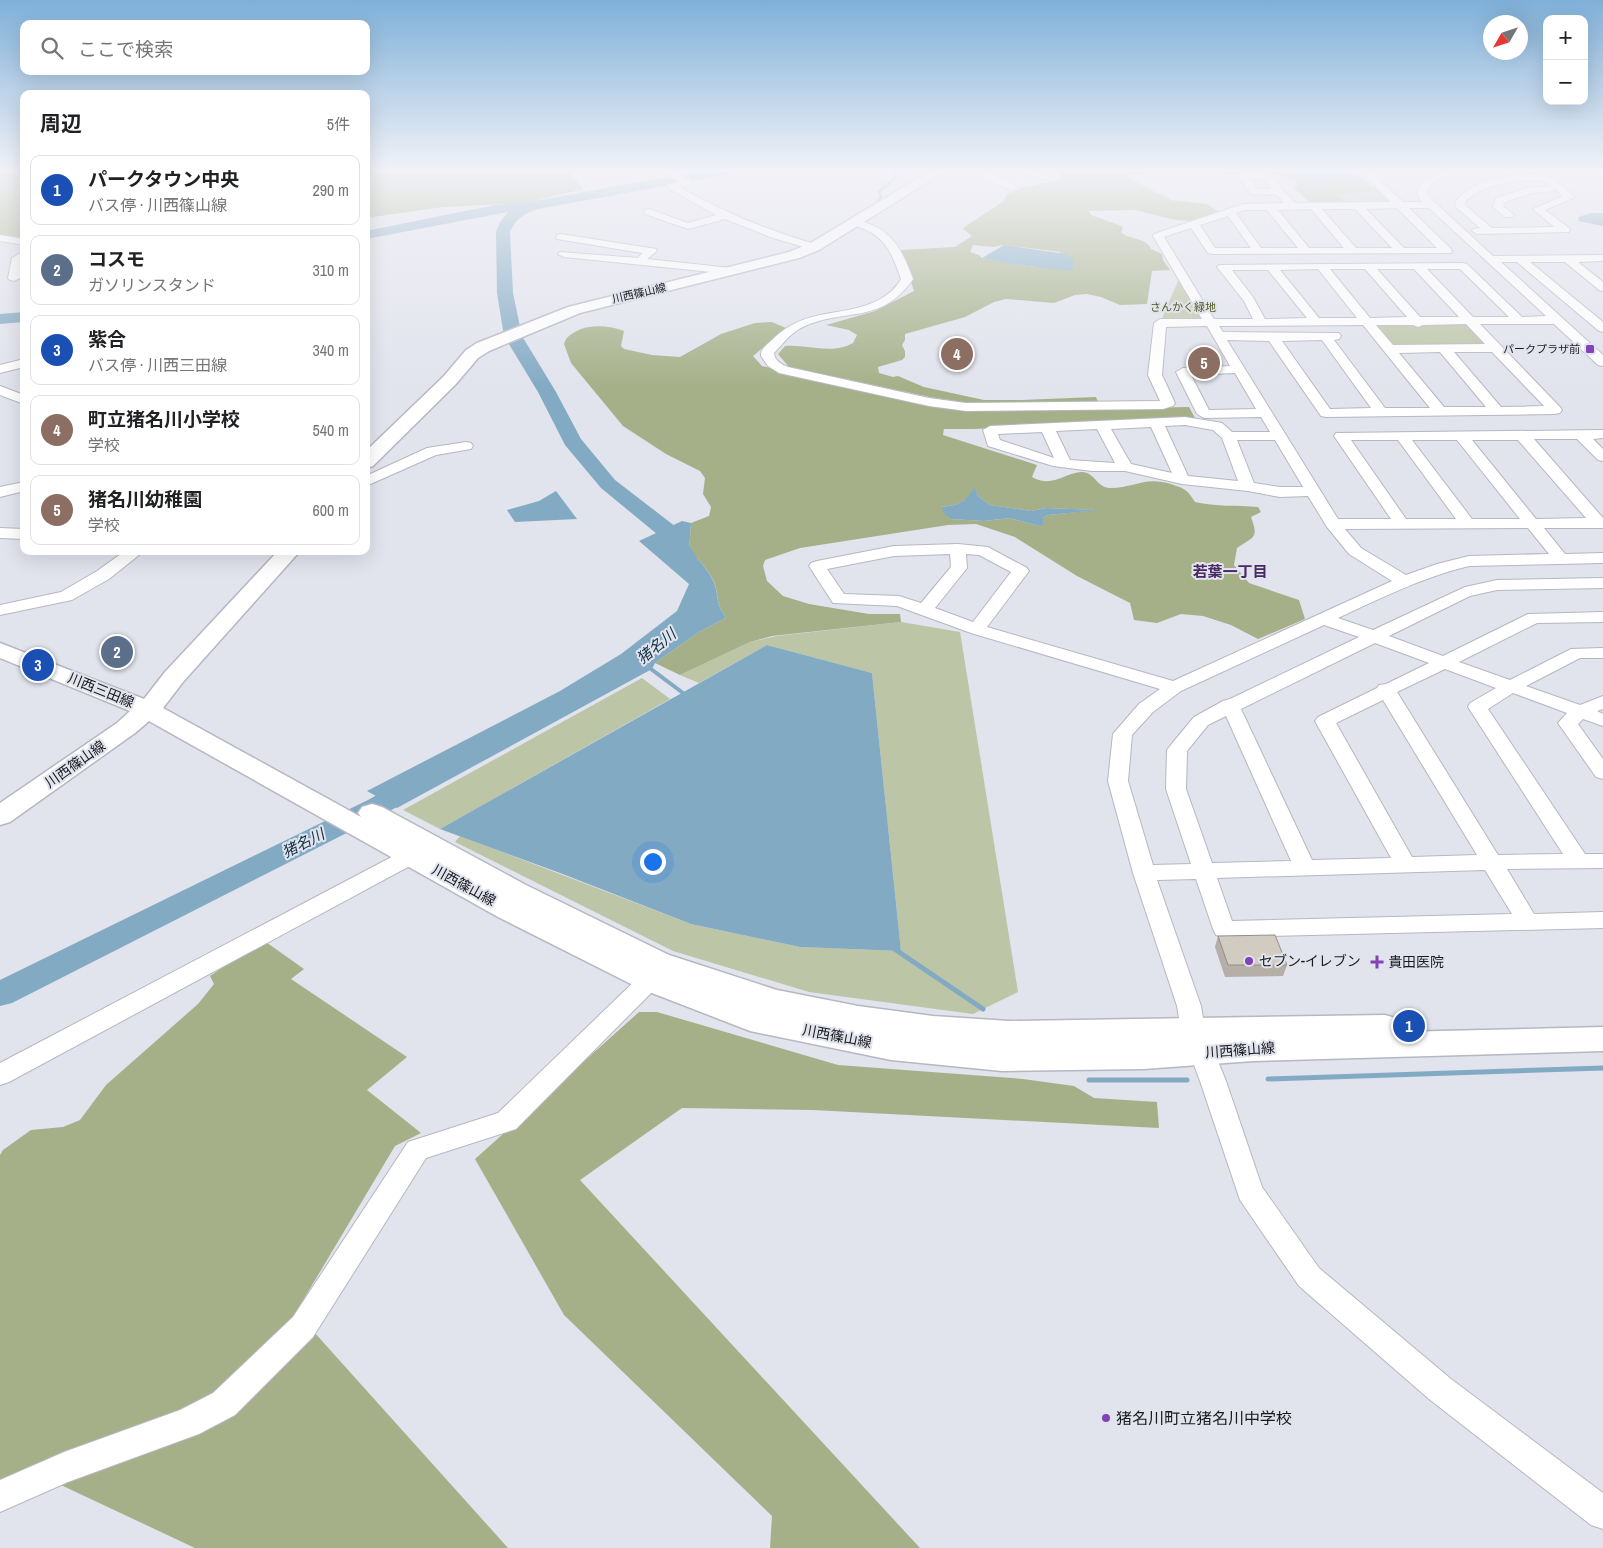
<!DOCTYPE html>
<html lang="ja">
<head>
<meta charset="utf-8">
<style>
  :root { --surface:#fff; --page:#f2f2f2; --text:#202124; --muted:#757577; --line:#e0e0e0; --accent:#2563eb }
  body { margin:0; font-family:"Archivo Narrow","Noto Sans JP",sans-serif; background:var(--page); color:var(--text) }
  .controls { position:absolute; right:15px; top:15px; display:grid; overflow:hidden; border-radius:10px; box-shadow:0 5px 20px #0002 }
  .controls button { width:45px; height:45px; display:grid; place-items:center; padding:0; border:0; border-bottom:1px solid var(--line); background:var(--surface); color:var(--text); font:25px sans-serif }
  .compass { position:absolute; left:1483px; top:15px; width:45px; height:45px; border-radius:50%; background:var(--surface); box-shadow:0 5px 20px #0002; rotate:231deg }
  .you { position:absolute; left:652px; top:861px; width:18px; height:18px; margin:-12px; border:4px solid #fff; border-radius:50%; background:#1a73e8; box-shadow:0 0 0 8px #1a73e833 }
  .badge { display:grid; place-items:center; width:32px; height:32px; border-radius:50%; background:var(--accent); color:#fff; font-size:16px; font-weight:700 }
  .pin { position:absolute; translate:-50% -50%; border:2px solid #fff; box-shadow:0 1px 5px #0006 }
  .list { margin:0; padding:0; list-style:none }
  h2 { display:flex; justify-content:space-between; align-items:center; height:65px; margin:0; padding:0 20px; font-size:21px }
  h2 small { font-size:16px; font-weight:400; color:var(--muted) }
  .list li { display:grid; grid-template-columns:32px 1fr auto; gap:15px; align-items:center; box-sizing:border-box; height:70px; margin:0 10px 10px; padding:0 10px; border:1px solid var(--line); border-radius:10px }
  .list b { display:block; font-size:19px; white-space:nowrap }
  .list p { margin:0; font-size:16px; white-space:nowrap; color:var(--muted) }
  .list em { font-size:16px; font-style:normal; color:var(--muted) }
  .icon { flex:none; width:28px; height:28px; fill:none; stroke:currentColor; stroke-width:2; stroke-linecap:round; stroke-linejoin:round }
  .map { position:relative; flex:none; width:1603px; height:1548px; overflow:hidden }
  .search { position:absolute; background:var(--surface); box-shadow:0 5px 20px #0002; left:20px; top:20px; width:350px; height:55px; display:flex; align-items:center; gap:12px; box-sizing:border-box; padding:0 18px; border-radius:10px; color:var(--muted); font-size:19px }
  .panel { position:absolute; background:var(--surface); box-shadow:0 5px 20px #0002; left:20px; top:90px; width:350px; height:465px; border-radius:10px }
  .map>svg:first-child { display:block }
  .green { fill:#bcc5a6 }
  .forest { fill:#a5b089; fill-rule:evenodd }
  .water { fill:#83aac3 }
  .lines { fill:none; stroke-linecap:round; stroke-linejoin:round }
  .stream-far2 { stroke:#83aac3; stroke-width:2.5 }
  .stream-far1 { stroke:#83aac3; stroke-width:4 }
  .stream { stroke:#83aac3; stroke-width:5 }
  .river { fill:#83aac3; fill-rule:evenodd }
  .minor-casing { stroke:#b5b7c1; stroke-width:2 }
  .major-casing { stroke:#b5b7c1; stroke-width:3 }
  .minor { fill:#fff; fill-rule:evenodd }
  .major { fill:#fff; fill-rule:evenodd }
  .wall { fill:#b5afa7 }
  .building { fill:#d2cbc2; stroke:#938e88 }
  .poi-dot { fill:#8342b7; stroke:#e1e3ed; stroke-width:2 }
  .labels { text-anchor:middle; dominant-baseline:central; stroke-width:4; stroke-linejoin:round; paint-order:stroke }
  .far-street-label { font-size:11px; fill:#191a1e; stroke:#e1e3ed }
  .far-park-label { font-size:11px; fill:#4e5c20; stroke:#e1e3ed }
  .far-poi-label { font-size:11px; fill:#191a1e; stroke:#e1e3ed; text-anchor:end }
  .street-label { font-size:14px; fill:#191a1e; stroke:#e1e3ed }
  .poi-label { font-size:14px; fill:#191a1e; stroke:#e1e3ed; text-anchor:start }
  .neighbourhood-label { font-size:15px; font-weight:bold; fill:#482962; stroke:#e1e3ed }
  .water-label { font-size:15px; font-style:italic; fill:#0f3144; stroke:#e1e3ed }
  .near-poi-label { font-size:16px; fill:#191a1e; stroke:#e1e3ed; text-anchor:start }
</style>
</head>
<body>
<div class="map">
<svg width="1603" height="1548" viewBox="0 0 1603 1548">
  <rect width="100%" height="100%" fill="#e1e3ed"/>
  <g class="green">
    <path d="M1377,187L1394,203L1313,205L1296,189Z"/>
    <path d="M1181,274L1211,322L1160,323Z"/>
    <path d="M1365,321L1470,322L1495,348L1389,349Z"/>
    <path d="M901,622L960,632L1018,992L973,1014L809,992L673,951L455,842L460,836L691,924L800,947L901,951L872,673L767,645L699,683L680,675L750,642L777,636Z"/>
    <path d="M642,678L670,699L440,829L403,810Z"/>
  </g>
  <g class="forest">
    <path d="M0,170H24V238L0,239Z"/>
    <path d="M366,170H576L572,175L583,189L525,203L443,207L366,218Z"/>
    <path d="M1056,170H1195L1128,175L1130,179C1145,185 1156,194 1171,199L1170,200L1207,204L1222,214L1196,221L1175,220L1135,210L1089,211L1091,215L1122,226L1123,228L1121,232L1123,234C1132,239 1147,239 1151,249L1162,254L1163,260L1170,270L1152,271L1147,304L1120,305L1101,297L1087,294L1075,295L1054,303L1006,299L994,302L965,317L905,334V340L902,345L905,351V357L902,360L878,367L879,373L893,377L898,376L924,387L984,400H1022L1096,397L1098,402L969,403L930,397L789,367L778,354L785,346C807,344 832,355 853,343L857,335L849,330L826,325L875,311L914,291L901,250L955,247L972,236L963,229L966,226L1004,201L1007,194L1021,188L1063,179ZM973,245L993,247L1004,245L1061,252L1034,267L982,258L979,255L970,252Z"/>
    <path d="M1220,170H1301L1298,176L1317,187L1323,186C1332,169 1357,187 1370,187L1373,190C1361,194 1350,192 1338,196L1349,205H1313L1294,188L1298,184L1296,180L1275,174L1249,173L1238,175H1229Z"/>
    <path d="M772,322L786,328L753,356L762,366L947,408L987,411L1189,407L1195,418L974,429H944L943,435L1037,465L1032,477C1052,488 1062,474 1081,472C1094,471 1097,488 1110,488C1135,488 1144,476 1171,484C1185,489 1187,489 1195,502C1216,507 1237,505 1258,507L1261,512L1251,517C1259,539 1254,536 1237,548L1234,565L1249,583L1299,600L1305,619L1258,639L1231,625L1203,616L1181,614L1157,623L1134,620L1130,603L1077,576L1015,537L976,524L948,525L800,548L765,560L763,566L767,581L783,596L809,604L869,614H900L901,622L772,636L750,642L680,675L655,663L699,632L726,618C717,603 719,604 716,588C713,574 699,560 689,550L691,523L709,516L711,507L703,494L705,478L700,471L666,454L623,426L571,363L564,344L566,339C580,323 606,324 624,331L621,346L624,349L652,355L680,357L721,334L755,323ZM975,488L978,496L990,505L1031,511L1046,508L1096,510L1048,515L1043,518L1039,526L1010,518L984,521L950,519L941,507C961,505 963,503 975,488Z"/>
    <path d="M263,940L304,969L291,979L407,1057L367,1090L421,1133L395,1146L296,1312L508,1548H195L29,1470L0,1484V1155L3,1150L31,1130L63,1127L80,1120L106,1085L198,1004L214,984L210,976Z"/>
    <path d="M639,1012H657L838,1065L1023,1079L1074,1086L1094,1098L1157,1102L1159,1128L813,1110L682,1108L580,1180L920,1548H770L772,1516L564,1315L475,1159Z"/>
  </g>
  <g class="water">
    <path d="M1301,170C1327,170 1351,166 1371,186C1357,188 1332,168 1323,186L1317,187L1297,175Z"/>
    <path d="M1590,213H1603V226L1578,221L1579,217Z"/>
    <path d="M1004,245L1066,254L1074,260L1072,270L1067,271L1013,264L982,258Z"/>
    <path d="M975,487L978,496L990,505L1031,511L1046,508L1100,510L1048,515L1043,518V525L1039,526L1010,518L984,521L950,519L944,513L941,507C961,505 963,503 975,487Z"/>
    <path d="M556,491L577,519L515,522L507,510L539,501Z"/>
    <path d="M682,521L691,523L689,550C699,560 713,574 716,589C719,605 717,603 726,618L699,632L655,663L652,669L397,808L367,791L560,691L621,654L677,611L689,584L639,541Z"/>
    <path d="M767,645L872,673L901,951L800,947L691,924L560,873L440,829Z"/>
  </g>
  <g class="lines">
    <path class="stream-far2" d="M878,202L881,196L879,192L896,177L895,173L897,170"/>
    <path class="stream-far1" d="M647,666L687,696"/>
    <g class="stream">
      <path d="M893,948L983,1009"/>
      <path d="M1268,1079L1603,1068"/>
      <path d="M1089,1080H1187"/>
    </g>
    <g class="river">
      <path d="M707,170H737L731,174L538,209C524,214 516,218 510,232L513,293L522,336L556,392L581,439L615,480L680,530L697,558L694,563L686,565L678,563L663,539L601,488L565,445L538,392L504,336L497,293L496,232L500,222L508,212L366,239V231L495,205L529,202Z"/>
      <path d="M24,312V322L0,324V314Z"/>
      <path d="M418,774L428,777L432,783L428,789L388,812L12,1003L0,1006V980L368,800L408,777Z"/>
    </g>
    <g class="minor-casing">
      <g id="minor">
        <path d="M660,170H673L691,181V185L680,187C724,213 770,231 818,245L819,247L814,250L773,238L725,219L688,229L645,214L644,212L645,210L649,209L688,223L716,215L668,188V184L679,182Z"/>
        <path d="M975,170H987L1017,187L1012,190L991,182Z"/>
        <path d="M1019,170H1034L1049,177L1044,180Z"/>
        <path d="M1353,170H1366L1373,174L1403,202H1422L1419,198L1417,190C1427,176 1439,170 1456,170L1434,182L1427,190L1429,197L1493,256L1603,255V261L1578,262L1603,282V291L1599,290L1565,262H1530L1603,322V332L1599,331L1517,262H1501L1603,355V366L1598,365L1554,324H1480L1560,407L1562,410L1560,413L1555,414L1326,417L1321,416L1269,341L1227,340L1338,519H1391L1334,436L1336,433L1603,430V438L1593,439L1603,449V461L1598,460L1577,439H1534L1603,518V528H1544L1565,554L1603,553V563L1469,566C1423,577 1381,598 1338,618L1373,630L1465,587L1497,580L1603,578V588L1497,590L1470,596L1389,636L1443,656L1528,614L1603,612V622L1537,623L1459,662L1510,680L1571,649L1603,648V658H1580L1526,686L1580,705L1603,696V709L1597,711L1603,714V726L1583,719L1578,724L1603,759V779L1596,777L1558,723L1567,713L1513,693L1488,709L1585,854H1603V868L1507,869L1534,914L1603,912V928L1224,937L1216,935L1213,929L1196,879L1157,880L1201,1006L1205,1030L1226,1081L1262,1187L1319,1268L1451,1379L1603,1493V1529L1591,1525L1429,1399L1299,1286L1240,1200L1200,1081L1181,1030L1177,1006L1133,873L1108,781L1113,734L1139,704L1160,689L971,633L897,606L833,603L809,566L811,563L817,561L894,546L958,544L988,547L1027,568L1029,571L987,627L1173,681L1392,581L1349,554L1327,527L1308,496L1280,497L1248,491L1182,484L1125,471H1092L1053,466L988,446L983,430L990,426L1185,417L1217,422L1222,423L1232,432H1270L1261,417L1204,418L1197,414L1176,372L1183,368L1230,366L1207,326L1166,327L1162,375L1175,403L1173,406L1163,409L966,411L929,406L779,373L768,366L761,356C760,349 767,345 771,341C807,304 844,320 882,298C891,293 896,287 901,279C890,248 884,234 850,224L849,222L854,219C891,228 900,245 913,279C880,327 842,306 799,329C789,335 782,345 774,353C775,361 781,364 788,367L929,398L966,403L1160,401L1148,375L1154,323L1160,319H1202L1153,236L1154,234L1243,204L1284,203L1277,195L1251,194L1238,176L1243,173H1268L1295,203L1391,202L1367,178ZM1262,178L1272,189H1258L1250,179ZM1397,208L1437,248H1404L1366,209ZM1409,208H1429L1546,316L1522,317L1467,264L1463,263L1219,265L1217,267L1244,301L1253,319H1214L1164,237L1191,228L1208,253L1212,254L1451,253L1452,251L1451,249ZM1311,209L1344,248H1309L1278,210ZM1322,209H1355L1392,248H1356ZM1244,210H1267L1298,248H1261L1236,213ZM1228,216L1251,248H1215L1200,225ZM1318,269L1357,318H1319L1280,270ZM1330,269H1365L1407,317L1370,318ZM1377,269H1414L1459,317H1420ZM1427,269H1460L1509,317H1473ZM1232,270H1268L1307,318L1265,319L1253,297ZM1466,324L1485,344L1393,345L1376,325H1413L1418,327L1423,325ZM1363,325L1430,408H1385L1334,340L1339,339L1341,336L1339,333L1223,332L1219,326ZM1322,340L1371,408L1330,409L1282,341ZM1440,352L1486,407H1444L1399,353ZM1454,352H1492L1544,406L1501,407ZM1235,373L1256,409L1209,410L1191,375ZM1185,425L1213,430L1222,438L1238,481L1188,476L1165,426ZM1151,427L1172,473L1131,464L1111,429ZM1097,429L1115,463L1070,460L1056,431ZM1042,432L1054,458L1000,440L998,434ZM1237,440H1275L1303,487H1280L1254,483ZM1351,440H1398L1456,519H1406ZM1412,440H1457L1520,519H1472ZM1472,440H1518L1586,518L1536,519ZM1528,528L1549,554L1469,556L1437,564L1406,575L1361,548L1345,529ZM950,554L951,567L921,603L899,596L844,594L827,569L894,556ZM966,554L979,555L1011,572L973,622L935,608L967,568ZM1324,625L1359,637L1230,699L1223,701L1194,717L1170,746L1167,750L1166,789L1191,864L1153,865L1128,781L1132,735L1153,712L1181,691ZM1375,643L1429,663L1386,684L1379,685L1377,688L1318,717L1315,721L1391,858L1312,860L1241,709ZM1445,669L1496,688L1470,703L1468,707L1563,854L1498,855L1397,692ZM1383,700L1477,855L1412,857L1336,723ZM1226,716L1291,861L1212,863L1186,789L1187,751L1208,725ZM1485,870L1512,914L1232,921L1217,878Z"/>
        <path d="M1535,174L1554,179L1575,197L1545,210L1569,228L1570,230L1569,232L1477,234L1472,231L1473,229L1480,228L1456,207L1455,202C1473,179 1508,175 1535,174ZM1524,180L1543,181L1552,187H1531L1496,198L1493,207L1505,217H1513L1514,215L1503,206L1505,202L1532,193L1554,191V188L1563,196L1533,209L1554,227L1492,228L1466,206L1465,202C1480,186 1503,183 1524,180Z"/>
        <path d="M561,234L656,249L657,251L647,259L731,268L737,271L731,274L564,257L558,254L560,252L638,258L642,253L557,239L556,237L557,235Z"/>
        <path d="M0,235L24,239V245L0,241Z"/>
        <path d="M24,251L20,278L14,281L10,280L8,278L12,258Z"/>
        <path d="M24,359V367L0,373V365Z"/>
        <path d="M0,386L24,395V404L0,395Z"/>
        <path d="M466,442L471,443L473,446L471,449L436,455L366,486V476L427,448Z"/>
        <path d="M24,482V491L0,497V487Z"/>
        <path d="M0,528L24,529V539L0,538Z"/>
        <path d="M125,551H144L109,579L72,600L0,615V605L61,592L97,571Z"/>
        <path d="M411,849L419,851L422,856L419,861L9,1082L0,1085V1063L403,851Z"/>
        <path d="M650,971L658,974L662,980L658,986L516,1129L426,1158L313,1337L235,1415L199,1434L68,1482L0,1512V1480L64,1452L180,1410L213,1393L293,1317L408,1142L498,1113L642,974Z"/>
      </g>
    </g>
    <g class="major-casing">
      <g id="major">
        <path d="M932,170H947L819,250L799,258L580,313L489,351L478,358L456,384L373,466L366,468V451L444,376L466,350L477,343L568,307L789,252L809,244Z"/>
        <path d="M278,551H300L183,682L163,708L361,817L358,813L362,807L372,804L382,807L526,885L669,955L777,990L858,1006L933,1016L1009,1021L1385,1015L1396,1018L1401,1027L1398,1032L1603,1027V1051L1253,1061L1144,1069L1002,1071L891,1060L750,1031L639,988L498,917L149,721L135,733L10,822L0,825V803L117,723L130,711L0,658V643L144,699L165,672Z"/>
      </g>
    </g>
    <use href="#minor" class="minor"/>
    <use href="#major" class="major"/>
  </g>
  <path class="wall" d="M1218,936L1287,965L1283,976L1225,977L1215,947Z"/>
  <path class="building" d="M1275,935L1287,965H1228L1218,936Z"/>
  <linearGradient id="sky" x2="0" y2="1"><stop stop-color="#7fb0d9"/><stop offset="0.44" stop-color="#f2f2f7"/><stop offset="1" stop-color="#f2f2f7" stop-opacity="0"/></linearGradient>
  <rect width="1603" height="387" fill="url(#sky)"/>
  <g class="poi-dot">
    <rect x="1585" y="344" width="10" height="10" rx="2.5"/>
    <circle cx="1249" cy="961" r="5"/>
    <path d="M1374.5 954.5h5v5h5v5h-5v5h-5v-5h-5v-5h5z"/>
    <circle cx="1106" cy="1418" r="5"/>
  </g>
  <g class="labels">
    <g class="far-street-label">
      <text transform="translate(639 293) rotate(-13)">川西篠山線</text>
    </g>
    <g class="far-park-label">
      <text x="1183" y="307">さんかく緑地</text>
    </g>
    <g class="far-poi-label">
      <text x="1580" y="349">パークプラザ前</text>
    </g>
    <g class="street-label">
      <text transform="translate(101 690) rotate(22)">川西三田線</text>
      <text transform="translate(75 764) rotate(-35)">川西篠山線</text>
      <text transform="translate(464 885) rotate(29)">川西篠山線</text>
      <text transform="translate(837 1036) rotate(11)">川西篠山線</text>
      <text transform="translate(1240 1050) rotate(-4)">川西篠山線</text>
    </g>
    <g class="poi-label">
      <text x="1259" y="961">セブン-イレブン</text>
      <text x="1388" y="962">貴田医院</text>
    </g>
    <g class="neighbourhood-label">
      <text x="1230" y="571">若葉一丁目</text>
    </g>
    <g class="water-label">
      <text transform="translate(656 646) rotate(-39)">猪名川</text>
      <text transform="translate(303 843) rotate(-27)">猪名川</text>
    </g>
    <g class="near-poi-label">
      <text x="1116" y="1418">猪名川町立猪名川中学校</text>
    </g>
  </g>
</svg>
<div class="controls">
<button>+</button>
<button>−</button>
</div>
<svg class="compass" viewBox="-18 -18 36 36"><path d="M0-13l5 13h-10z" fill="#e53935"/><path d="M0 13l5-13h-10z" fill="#757577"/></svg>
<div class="you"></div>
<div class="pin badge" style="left:1409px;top:1026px;background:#1a4fb4">1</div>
<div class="pin badge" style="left:117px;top:652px;background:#5c6f8a">2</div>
<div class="pin badge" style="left:38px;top:665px;background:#1a4fb4">3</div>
<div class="pin badge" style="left:957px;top:354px;background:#8d6e63">4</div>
<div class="pin badge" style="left:1204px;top:363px;background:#8d6e63">5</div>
<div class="search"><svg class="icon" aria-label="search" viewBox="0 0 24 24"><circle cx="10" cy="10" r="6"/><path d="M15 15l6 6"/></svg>ここで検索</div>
<section class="panel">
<h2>周辺<small>5件</small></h2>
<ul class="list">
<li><span class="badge" style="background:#1a4fb4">1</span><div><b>パークタウン中央</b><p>バス停 · 川西篠山線</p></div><em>290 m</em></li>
<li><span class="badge" style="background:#5c6f8a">2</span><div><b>コスモ</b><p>ガソリンスタンド</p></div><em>310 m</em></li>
<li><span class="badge" style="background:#1a4fb4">3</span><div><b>紫合</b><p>バス停 · 川西三田線</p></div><em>340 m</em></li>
<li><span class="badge" style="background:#8d6e63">4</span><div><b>町立猪名川小学校</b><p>学校</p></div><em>540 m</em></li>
<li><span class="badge" style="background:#8d6e63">5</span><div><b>猪名川幼稚園</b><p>学校</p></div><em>600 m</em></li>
</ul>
</section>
</div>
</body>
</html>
